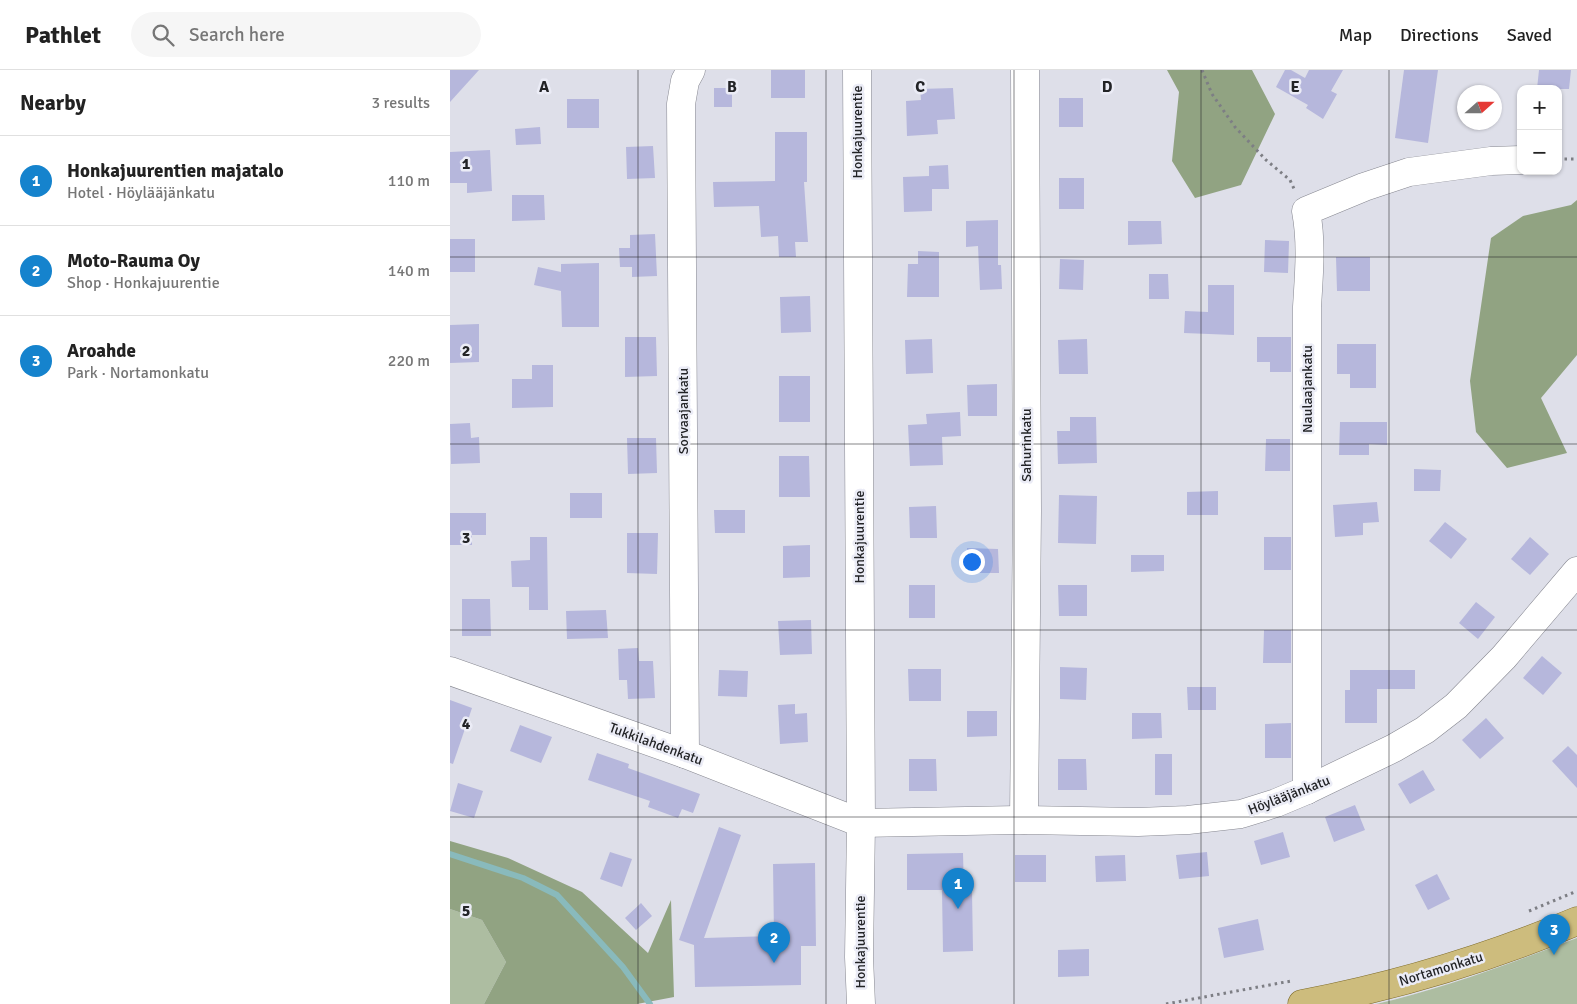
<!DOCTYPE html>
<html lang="en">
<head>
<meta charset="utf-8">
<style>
  :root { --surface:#fff; --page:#f6f6f6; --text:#222; --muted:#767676; --line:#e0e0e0; --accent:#1583cd }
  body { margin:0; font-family:Signika,sans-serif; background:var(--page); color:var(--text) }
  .controls { position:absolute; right:15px; top:15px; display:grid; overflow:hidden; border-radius:10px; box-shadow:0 1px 4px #0004 }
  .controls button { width:45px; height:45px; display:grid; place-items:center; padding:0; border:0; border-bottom:1px solid var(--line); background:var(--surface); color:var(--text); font:25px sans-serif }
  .compass { position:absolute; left:1007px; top:15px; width:45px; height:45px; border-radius:50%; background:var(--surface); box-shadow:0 1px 4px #0004; rotate:69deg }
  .you { position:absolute; left:521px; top:491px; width:18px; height:18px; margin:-12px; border:4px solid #fff; border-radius:50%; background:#1a73e8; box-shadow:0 0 0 8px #1a73e833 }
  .badge { display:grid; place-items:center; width:32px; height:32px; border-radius:50%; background:var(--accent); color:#fff; font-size:16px; font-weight:700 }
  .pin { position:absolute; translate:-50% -41px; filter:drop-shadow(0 1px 2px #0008) }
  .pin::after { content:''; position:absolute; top:26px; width:18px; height:15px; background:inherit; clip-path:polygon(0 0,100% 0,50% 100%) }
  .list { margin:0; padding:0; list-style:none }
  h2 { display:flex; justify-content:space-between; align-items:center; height:65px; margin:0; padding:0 20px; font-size:21px }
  h2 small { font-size:16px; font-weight:400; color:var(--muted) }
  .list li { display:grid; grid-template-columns:32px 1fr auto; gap:15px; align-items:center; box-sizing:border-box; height:90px; padding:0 20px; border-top:1px solid var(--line) }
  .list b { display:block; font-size:19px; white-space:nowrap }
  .list p { margin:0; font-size:16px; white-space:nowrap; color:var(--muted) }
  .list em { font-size:16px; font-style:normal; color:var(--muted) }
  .icon { flex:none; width:28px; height:28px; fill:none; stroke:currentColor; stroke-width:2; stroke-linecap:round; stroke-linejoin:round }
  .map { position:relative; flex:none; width:1127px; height:934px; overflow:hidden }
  header { display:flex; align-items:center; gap:30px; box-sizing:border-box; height:70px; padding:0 25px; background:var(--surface); border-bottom:1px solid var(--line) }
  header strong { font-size:24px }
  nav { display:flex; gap:28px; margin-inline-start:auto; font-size:18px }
  .search { width:350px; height:45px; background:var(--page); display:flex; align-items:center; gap:12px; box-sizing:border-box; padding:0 18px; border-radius:28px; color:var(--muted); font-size:19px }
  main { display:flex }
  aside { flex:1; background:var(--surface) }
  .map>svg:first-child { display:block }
  .green { fill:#adbda1 }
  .forest { fill:#91a382 }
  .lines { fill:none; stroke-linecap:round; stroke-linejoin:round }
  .stream { stroke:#89babc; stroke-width:6 }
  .building { fill:#b6b7dc }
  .minor-casing { stroke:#868790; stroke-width:29 }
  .major-casing { stroke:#7c6927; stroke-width:29 }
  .path { stroke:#7d7e84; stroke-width:3; stroke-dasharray:2.5 4; stroke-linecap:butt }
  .minor { stroke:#fff; stroke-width:28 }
  .major { stroke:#cdbc7d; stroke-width:28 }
  .grid { fill:none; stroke:#222326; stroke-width:1; stroke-opacity:0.55 }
  .labels { text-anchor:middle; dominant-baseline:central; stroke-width:5; stroke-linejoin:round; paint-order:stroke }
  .street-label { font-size:14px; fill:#222326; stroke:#ebecf6 }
  .grid-label { font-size:16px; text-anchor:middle; font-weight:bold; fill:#222326; stroke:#ebecf6; stroke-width:5; stroke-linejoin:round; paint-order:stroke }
</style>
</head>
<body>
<header>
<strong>Pathlet</strong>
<div class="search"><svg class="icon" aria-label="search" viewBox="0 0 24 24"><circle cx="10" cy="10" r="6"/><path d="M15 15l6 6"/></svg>Search here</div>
<nav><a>Map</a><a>Directions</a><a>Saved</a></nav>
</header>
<main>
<aside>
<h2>Nearby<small>3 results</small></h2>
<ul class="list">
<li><span class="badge">1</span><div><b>Honkajuurentien majatalo</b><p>Hotel · Höylääjänkatu</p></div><em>110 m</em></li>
<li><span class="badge">2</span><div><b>Moto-Rauma Oy</b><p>Shop · Honkajuurentie</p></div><em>140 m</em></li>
<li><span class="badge">3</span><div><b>Aroahde</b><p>Park · Nortamonkatu</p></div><em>220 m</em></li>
</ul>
</aside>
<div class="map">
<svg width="1127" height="934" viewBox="0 0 1127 934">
  <rect width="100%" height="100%" fill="#dedfe9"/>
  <g class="green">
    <path d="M0,839L32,850L56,892L34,934H0Z"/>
    <path d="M1127,868V934H926C995,918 1061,893 1127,868Z"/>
  </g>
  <g class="forest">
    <path d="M717,0H802L825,44L791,115L745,128L722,91L729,22Z"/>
    <path d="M1127,130V285L1091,328L1117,383L1057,398L1026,362L1020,311L1041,168L1073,146L1121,135Z"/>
    <path d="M0,771L58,788L132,822L198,883L221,830L224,927L187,934H34L56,892L32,850L0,839Z"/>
  </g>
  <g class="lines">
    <path class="stream" d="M0,784L73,808L107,825L173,897L200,934"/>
  </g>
  <g class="building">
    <path d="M0,0H29L0,32Z"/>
    <rect x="321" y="0" width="34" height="28"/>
    <path d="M835,0H841L855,8L859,0H893L881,21L887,24L873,49L856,38L858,35L826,17Z"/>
    <path d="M954,0H988L978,73L945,68Z"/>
    <path d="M1089,0H1121L1119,19H1087Z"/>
    <rect x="264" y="18" width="18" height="19"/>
    <path d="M503,18L505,49L487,50L488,64L457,66L456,31L471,30L470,19Z"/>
    <rect x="609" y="28" width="24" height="29"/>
    <rect x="117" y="29" width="32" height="29"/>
    <path d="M90,57L91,74L66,75L65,59Z"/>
    <path d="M325,62H357V112H354L358,172H345L346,187H329L328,166L311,167L309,136L264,137L263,112L325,111Z"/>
    <path d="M203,76L205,108L177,109L176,77Z"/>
    <path d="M40,80L42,121L17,123V113H0V82Z"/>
    <path d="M498,95L499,119H482V141L454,142L453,107L479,106V96Z"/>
    <rect x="609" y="108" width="25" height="31"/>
    <path d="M62,125H94L95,150L62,151Z"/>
    <path d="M548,150V195H551L552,219L530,220L528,176L516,177V151Z"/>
    <path d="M678,151H711L712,174L678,175Z"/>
    <path d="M205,164L207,206L182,207V197H170L169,178H180V165Z"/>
    <rect x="0" y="169" width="25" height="33"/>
    <path d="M815,170L839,171L838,203L814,202Z"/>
    <path d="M468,181L489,182V227H457L458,194H468Z"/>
    <path d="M886,187H920V221H887Z"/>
    <path d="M610,189L634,190L633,220L609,219Z"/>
    <path d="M149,193V257H112L111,221L84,215L88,197L111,202V194Z"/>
    <path d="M699,204H718L719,229H699Z"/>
    <path d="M758,215H784V265L734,263L735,241L758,242Z"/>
    <path d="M360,226L361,262L331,263L330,227Z"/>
    <path d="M29,254V292L0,293V255Z"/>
    <path d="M175,267H206L207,306L175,307Z"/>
    <path d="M807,267H841V302H820V292H807Z"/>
    <path d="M482,269L483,303L456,304L455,270Z"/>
    <path d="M637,269L638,304H609L608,270Z"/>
    <path d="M887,274H926V318H900V304H887Z"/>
    <path d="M82,295H103V337L62,338V309H82Z"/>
    <rect x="329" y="306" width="31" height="46"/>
    <path d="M547,314V346H518L517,315Z"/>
    <path d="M510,342L511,366L492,367L493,395L460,396L458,355L477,354L476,344Z"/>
    <path d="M620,347H646L647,393L608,394L607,361H620Z"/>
    <path d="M890,352H937V375L919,374V385H889Z"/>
    <path d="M20,353L21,368L29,367L30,393L1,394L0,354Z"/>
    <path d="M177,368H206L207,403L178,404Z"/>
    <path d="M816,369H840V401H815Z"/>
    <path d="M329,386H359L360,427H329Z"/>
    <path d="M964,399L991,400L990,421H964Z"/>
    <path d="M768,421V445H737V422Z"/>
    <rect x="120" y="423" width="32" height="25"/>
    <path d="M609,425L647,426L646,474L608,473Z"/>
    <path d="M927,432L929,452L913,453V465L885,467L883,435Z"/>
    <path d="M486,436L487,468H460L459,437Z"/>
    <path d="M264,440H295V463H265Z"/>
    <path d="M0,443H36V465H22V475H0Z"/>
    <path d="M995,452L1017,469L1001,489L979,471Z"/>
    <path d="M177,463H208L207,504L177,503Z"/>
    <path d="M80,467H97L98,540H79V517H62L61,491L80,490Z"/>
    <rect x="814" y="467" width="27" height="33"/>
    <path d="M1080,467L1099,484L1080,505L1061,489Z"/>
    <path d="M360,475V507L333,508V476Z"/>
    <path d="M517,478L548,479L549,503H517Z"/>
    <path d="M681,485H714V501L681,502Z"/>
    <rect x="459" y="515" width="26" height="33"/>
    <path d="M608,515H637V546H609Z"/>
    <path d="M12,529H40L41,566H12Z"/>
    <path d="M1026,532L1045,547L1028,569L1009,553Z"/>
    <path d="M156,540L158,568L117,569L116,541Z"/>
    <path d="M361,550L362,584L330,585L328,551Z"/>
    <path d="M814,560H841V593H813Z"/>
    <path d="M188,578L189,591H203L205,628L178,629L177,610H169L168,579Z"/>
    <path d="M1092,586L1112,603L1093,625L1073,608Z"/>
    <path d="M610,597L637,598L636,630L610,629Z"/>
    <path d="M458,599H491V631H459Z"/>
    <path d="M269,600L298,601L297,627L268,626Z"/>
    <path d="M900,600H965V619H927V653H895V620H900Z"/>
    <path d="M737,617H766V640H738Z"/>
    <path d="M0,630L22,638L3,694L0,693Z"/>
    <path d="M345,634V644L357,643L358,672L330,674L328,635Z"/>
    <path d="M517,641H547V666L517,667Z"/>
    <path d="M682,643H711L712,668L682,669Z"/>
    <path d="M1036,648L1054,668L1030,689L1012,670Z"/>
    <path d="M841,653V688H815V654Z"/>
    <path d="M70,655L102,667L91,693L60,681Z"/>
    <path d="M1118,676L1127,685V718L1102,691Z"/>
    <path d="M147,683L179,694L178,698L250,724L243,743L232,739L228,748L198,737L200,731L138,710Z"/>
    <rect x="705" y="684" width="17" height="41"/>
    <path d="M459,689H486L487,721H459Z"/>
    <path d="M608,689H636L637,720H608Z"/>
    <path d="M973,700L985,720L960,734L948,714Z"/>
    <path d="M8,713L33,721L24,748L0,741Z"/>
    <path d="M905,735L915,760L884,772L875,747Z"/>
    <path d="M269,757L291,765L254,868L324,866L323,794L365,793L366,876H351V915L245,917L244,875L229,870Z"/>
    <path d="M833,762L840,787L811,795L804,771Z"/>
    <path d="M160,782L182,789L172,817L150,809Z"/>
    <path d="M757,782L759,806L729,809L726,785Z"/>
    <path d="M513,783L514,821H522L523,881L493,882L492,820H457V784Z"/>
    <rect x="565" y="785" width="31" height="27"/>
    <path d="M675,785L676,811L646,812L645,786Z"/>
    <path d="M987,804L1000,829L978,840L965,815Z"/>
    <path d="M191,833L202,846L186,860L175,848Z"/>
    <path d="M808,849L814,880L774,888L768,858Z"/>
    <path d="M639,879V906L608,907V880Z"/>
  </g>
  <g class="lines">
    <g class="minor-casing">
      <g id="minor">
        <path d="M407,0L411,753L409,887L411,934"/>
        <path d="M0,601L235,684L411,753L574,750L688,752L738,750L791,744L826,733L857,720L944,678L975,660L1006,636L1054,587L1127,501"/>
        <path d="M235,684L231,34L235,11L241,0"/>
        <path d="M857,720V237C859,204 862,173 856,141L914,117L959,102L1041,91L1071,90"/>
        <path d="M574,750L577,441L575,0"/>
      </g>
    </g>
    <g class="major-casing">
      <path id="major" d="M852,934C946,916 1039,888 1127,851"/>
    </g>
    <g class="path">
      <path d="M752,0L762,24L785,57L816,90L840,110L845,121"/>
      <path d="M1108,89H1127"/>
      <path d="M1079,841L1127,821"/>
      <path d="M716,934L841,911"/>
    </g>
    <use href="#minor" class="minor"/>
    <use href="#major" class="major"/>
  </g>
  <path class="grid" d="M188,0V934M376,0V934M564,0V934M751,0V934M939,0V934M0,187H1127M0,374H1127M0,560H1127M0,747H1127"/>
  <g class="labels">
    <g class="street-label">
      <text transform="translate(407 62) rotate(-90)">Honkajuurentie</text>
      <text transform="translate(857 319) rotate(-90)">Naulaajankatu</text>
      <text transform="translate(233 341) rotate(-90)">Sorvaajankatu</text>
      <text transform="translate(576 375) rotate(-90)">Sahurinkatu</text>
      <text transform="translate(409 467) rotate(-90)">Honkajuurentie</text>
      <text transform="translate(206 674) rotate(20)">Tukkilahdenkatu</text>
      <text transform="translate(839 725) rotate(-21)">Höylääjänkatu</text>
      <text transform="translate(410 872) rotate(-90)">Honkajuurentie</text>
      <text transform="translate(991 899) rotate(-17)">Nortamonkatu</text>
    </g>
  </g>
  <g class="grid-label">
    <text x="94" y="22">A</text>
    <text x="282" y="22">B</text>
    <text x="470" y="22">C</text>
    <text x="657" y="22">D</text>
    <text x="845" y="22">E</text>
    <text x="16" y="99">1</text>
    <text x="16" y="286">2</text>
    <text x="16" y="473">3</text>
    <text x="16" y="659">4</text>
    <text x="16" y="846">5</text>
  </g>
</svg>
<div class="controls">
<button>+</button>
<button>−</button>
</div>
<svg class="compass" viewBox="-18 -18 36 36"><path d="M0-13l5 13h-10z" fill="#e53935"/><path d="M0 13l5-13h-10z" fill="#767676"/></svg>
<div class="you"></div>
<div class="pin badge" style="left:508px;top:839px">1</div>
<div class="pin badge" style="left:324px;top:893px">2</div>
<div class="pin badge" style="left:1104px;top:885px">3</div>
</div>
</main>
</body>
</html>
